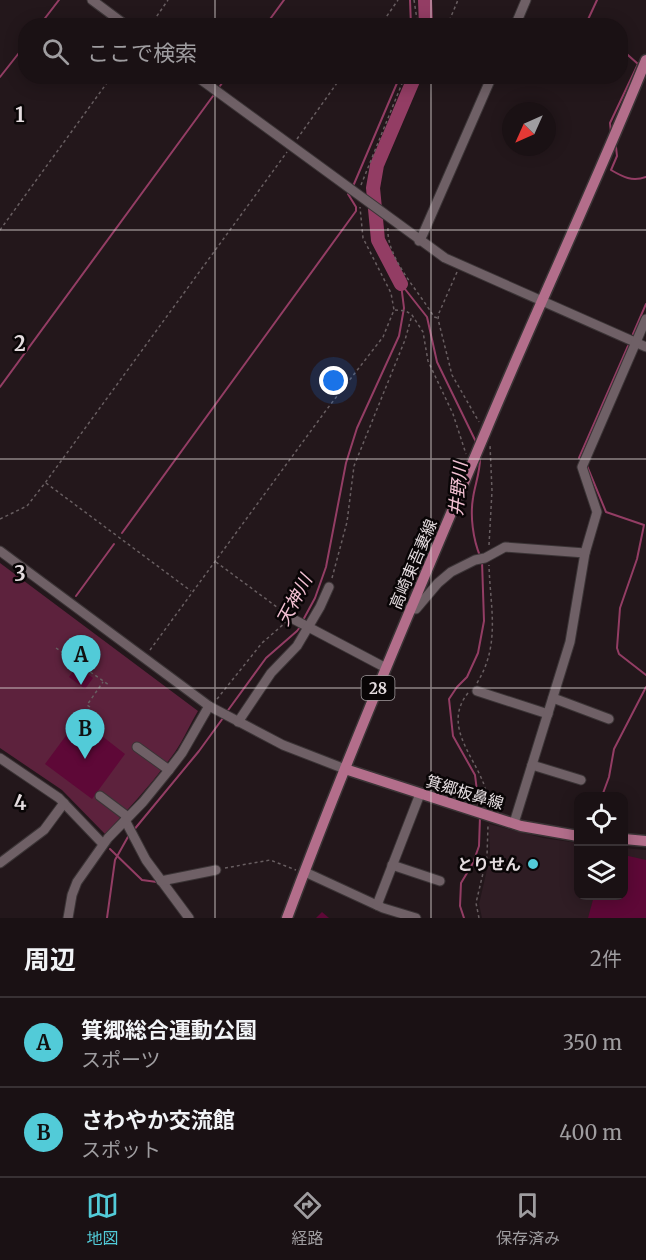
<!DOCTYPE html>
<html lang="ja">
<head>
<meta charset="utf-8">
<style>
  :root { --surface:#1a1114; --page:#271f22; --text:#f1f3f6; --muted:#9f9da0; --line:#383134; --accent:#52cbd8 }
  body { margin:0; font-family:Merriweather,"Noto Sans JP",serif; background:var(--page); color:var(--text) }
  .controls { position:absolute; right:18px; bottom:18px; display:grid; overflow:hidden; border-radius:12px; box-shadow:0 3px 15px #0003 }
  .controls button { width:54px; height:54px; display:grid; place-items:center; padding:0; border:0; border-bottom:2px solid var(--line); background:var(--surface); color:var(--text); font:30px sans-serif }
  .compass { position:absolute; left:502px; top:102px; width:54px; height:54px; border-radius:50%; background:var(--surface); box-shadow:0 3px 15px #0003; rotate:225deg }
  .you { position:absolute; left:334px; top:381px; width:21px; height:21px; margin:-15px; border:4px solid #fff; border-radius:50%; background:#1a73e8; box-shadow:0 0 0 9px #1a73e833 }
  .badge { display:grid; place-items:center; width:39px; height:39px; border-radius:50%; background:var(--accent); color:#111; font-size:20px; font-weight:700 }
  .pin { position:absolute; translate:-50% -50px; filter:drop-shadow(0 2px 3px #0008) }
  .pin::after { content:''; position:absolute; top:32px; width:21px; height:18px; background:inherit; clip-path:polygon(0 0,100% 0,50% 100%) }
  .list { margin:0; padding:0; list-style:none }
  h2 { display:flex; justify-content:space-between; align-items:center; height:78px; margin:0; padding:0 24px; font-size:26px }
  h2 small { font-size:20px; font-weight:400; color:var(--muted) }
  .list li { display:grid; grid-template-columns:39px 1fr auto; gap:18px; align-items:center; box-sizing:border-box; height:90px; padding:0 24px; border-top:2px solid var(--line) }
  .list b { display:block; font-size:22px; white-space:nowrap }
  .list p { margin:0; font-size:20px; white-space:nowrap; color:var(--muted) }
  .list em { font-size:20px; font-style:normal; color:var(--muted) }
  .icon { flex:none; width:33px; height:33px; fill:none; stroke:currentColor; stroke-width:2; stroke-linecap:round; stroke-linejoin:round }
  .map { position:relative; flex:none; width:646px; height:918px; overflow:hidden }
  .search { position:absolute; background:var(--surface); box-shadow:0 3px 15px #0003; left:18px; right:18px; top:18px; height:66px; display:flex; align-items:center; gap:15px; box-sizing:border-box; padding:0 21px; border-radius:24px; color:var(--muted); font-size:22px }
  .sheet { height:258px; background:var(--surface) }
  nav { display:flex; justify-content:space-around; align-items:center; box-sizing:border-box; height:84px; border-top:2px solid var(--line); background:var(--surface); font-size:16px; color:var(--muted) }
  nav a { display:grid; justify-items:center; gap:3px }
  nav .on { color:var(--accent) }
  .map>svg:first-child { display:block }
  .built { fill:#2f1d24 }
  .green { fill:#5d223d }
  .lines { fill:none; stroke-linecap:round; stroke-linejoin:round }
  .stream { stroke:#933d64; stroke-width:2 }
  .river { stroke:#933d64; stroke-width:14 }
  .building { fill:#5e0837 }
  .minor-casing { stroke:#3b3436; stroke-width:11 }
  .major-casing { stroke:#3b3436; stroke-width:13 }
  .path { stroke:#685e61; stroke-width:1.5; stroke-dasharray:3 3; stroke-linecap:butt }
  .minor { stroke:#6f6066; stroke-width:9 }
  .major { stroke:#b36e8b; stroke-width:10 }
  .grid { fill:none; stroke:#e4dcdf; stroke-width:1.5; stroke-opacity:0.55 }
  .poi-dot { fill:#52cbd8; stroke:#090506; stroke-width:2 }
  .labels { text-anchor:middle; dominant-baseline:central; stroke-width:5; stroke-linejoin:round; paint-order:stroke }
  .shield { fill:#090506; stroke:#a29c9e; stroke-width:1.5 }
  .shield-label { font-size:15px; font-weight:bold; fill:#e4dcdf }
  .street-label { font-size:16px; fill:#e4dcdf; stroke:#090506 }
  .poi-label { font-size:16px; font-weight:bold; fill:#e4dcdf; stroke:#090506; text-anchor:end }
  .water-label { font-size:18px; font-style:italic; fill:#f3c1d3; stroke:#090506 }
  .grid-label { font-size:20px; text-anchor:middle; font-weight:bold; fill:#e4dcdf; stroke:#090506; stroke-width:5; stroke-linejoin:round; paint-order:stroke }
</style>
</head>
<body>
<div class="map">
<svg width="646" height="918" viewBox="0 0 646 918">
  <rect width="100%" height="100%" fill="#23171b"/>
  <path class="built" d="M489,824L543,838L578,843V896H624V848L646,850V918H482L479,904L490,857Z"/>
  <path class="green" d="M0,563L198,711C190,724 184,739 175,752C154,781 130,808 105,834L62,790L0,748Z"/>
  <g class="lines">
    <g class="stream">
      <path d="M410,0L411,26"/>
      <path d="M39,26L59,0"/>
      <path d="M265,26L284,0"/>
      <path d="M585,26L597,0"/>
      <path d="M0,77L26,44"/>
      <path d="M220,86L227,76"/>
      <path d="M611,133L610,123L638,64L620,48"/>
      <path d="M616,147L617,156L611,170C623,177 632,182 646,177"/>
      <path d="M354,184L400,76"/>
      <path d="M401,284L427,317L437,362L477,444"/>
      <path d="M633,334L646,304"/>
      <path d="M0,387L213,96"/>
      <path d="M579,458L628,346"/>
      <path d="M587,466L606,512L644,525L637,559L620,608L617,648L619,654L646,675"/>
      <path d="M122,533L356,211V207L348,194"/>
      <path d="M480,556C473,539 470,516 473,498C475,484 481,470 480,455"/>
      <path d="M76,596L114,544"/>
      <path d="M302,622L315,598L326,567L346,463L357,428L399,336L404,308L401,284"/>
      <path d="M226,713L266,658L297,631L300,627"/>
      <path d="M602,796L609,777L614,749L646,687"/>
      <path d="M479,807L475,775L453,736L449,699L457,687L467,677L478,653L484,621L482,561"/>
      <path d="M133,831L199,751L223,718"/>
      <path d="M110,849L142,880L157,882"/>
      <path d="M107,918L115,860L129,835"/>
      <path d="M464,918L460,906L461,883L473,863L479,846L480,816"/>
    </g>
    <g class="river">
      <path d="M425,0L426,26"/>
      <path d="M401,284L378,240L373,188L377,165L415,76"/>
    </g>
  </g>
  <g class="building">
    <path d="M77,666L93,678L85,689L69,677Z"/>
    <path d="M79,718L125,754L92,799L45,764Z"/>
    <path d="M624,855L646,860V918H588L594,896H624Z"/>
    <path d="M322,912L329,918H316Z"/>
  </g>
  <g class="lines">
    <g class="minor-casing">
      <g id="minor">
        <path d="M92,0L127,26"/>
        <path d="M515,26L526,0"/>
        <path d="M196,76L445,258L646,347"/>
        <path d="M419,241L423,234L492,76"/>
        <path d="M0,551L209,706L283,745L345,769"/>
        <path d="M410,608L416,609L438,583L451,572L475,560L485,558L505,547L585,553"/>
        <path d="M295,620L386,668"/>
        <path d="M477,691L548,714"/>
        <path d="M553,698L609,719"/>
        <path d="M238,722L271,673L297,646L320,607L329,587"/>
        <path d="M137,747L169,770"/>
        <path d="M0,758L59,798L103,844"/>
        <path d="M532,765L581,780"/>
        <path d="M100,796L128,817"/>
        <path d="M125,820L146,860L189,918"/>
        <path d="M514,823L570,642L585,553L597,512L582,467L646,319"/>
        <path d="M0,863L44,830L64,803"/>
        <path d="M392,865L440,881"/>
        <path d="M305,872L383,908L416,918"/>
        <path d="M161,881L216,870"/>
        <path d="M377,905L420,794"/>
        <path d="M68,918L72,895L77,882L108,838L143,802L169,770L182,753L209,706"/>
      </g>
    </g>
    <g class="major-casing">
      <g id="major">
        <path d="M345,769L521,826L578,836"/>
        <path d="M624,839L646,841"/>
        <path d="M287,918C348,754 417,594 485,433C537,308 595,186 646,60"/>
      </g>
    </g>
    <g class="path">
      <path d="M414,0L418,26"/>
      <path d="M150,26L168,0"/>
      <path d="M380,26L398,0"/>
      <path d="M447,26L458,0"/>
      <path d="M297,139L342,76"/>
      <path d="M361,185L405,76"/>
      <path d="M388,228C386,258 419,291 434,317L438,318"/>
      <path d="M0,230L112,76"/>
      <path d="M457,272L439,313L438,319L452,375L479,422"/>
      <path d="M395,310L406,311L412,315L423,332L428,361L453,414L466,454"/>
      <path d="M46,483L191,591"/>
      <path d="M0,519L27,506L45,483L287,152"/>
      <path d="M489,545L492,491L490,445"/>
      <path d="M216,562L289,616"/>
      <path d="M332,578L347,522L354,466L405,340L412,315"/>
      <path d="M56,648L109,685"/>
      <path d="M150,650L327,409L383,337L394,310L391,293L363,238L360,207"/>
      <path d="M477,683C501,644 490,607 489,565"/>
      <path d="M468,693C443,724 472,754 483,782C486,789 487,798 487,806"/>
      <path d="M217,699L262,643L286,622"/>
      <path d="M90,707L87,705L103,682"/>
      <path d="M225,868L270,860L296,870"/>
      <path d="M479,918L476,903L487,856L488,826"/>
    </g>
    <use href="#minor" class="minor"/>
    <use href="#major" class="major"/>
  </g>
  <path class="grid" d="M215,0V26M431,0V26M215,76V918M431,76V918M0,230H646M0,459H646M0,688H646"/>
  <circle class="poi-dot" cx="533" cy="864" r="6"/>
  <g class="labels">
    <rect class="shield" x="361.5" y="676" width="33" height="24" rx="4.5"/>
    <g class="shield-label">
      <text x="378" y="688">28</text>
    </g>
    <g class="street-label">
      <text transform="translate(413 564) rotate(-67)">高崎東吾妻線</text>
      <text transform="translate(465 792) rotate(17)">箕郷板鼻線</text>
    </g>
    <g class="poi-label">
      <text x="521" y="864">とりせん</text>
    </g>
    <g class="water-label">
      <text transform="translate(458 489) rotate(-85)">井野川</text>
      <text transform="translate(294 600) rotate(-62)">天神川</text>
    </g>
  </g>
  <g class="grid-label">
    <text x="20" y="122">1</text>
    <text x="20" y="351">2</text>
    <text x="20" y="581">3</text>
    <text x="20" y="810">4</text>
  </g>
</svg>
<div class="controls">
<button><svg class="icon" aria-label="locate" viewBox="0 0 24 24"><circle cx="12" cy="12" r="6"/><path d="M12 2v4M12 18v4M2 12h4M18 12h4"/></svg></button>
<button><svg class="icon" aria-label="layers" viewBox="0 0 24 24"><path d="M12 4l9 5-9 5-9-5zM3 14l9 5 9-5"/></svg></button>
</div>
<svg class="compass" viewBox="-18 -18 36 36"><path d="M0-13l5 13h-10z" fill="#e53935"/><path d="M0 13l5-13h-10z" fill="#9f9da0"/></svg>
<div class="you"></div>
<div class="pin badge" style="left:81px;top:685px">A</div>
<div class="pin badge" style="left:85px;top:759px">B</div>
<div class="search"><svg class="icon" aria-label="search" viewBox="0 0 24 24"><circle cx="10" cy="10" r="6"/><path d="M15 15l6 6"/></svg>ここで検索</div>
</div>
<section class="sheet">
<h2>周辺<small>2件</small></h2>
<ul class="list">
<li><span class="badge">A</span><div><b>箕郷総合運動公園</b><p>スポーツ</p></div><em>350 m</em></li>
<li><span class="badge">B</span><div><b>さわやか交流館</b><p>スポット</p></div><em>400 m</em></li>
</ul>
</section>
<nav>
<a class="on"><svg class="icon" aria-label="map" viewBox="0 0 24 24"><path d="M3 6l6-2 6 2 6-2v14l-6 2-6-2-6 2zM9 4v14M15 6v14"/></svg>地図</a>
<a><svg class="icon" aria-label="directions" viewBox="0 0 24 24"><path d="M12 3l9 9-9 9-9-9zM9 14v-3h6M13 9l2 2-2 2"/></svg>経路</a>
<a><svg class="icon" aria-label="saved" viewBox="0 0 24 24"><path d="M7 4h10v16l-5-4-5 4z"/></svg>保存済み</a>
</nav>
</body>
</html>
